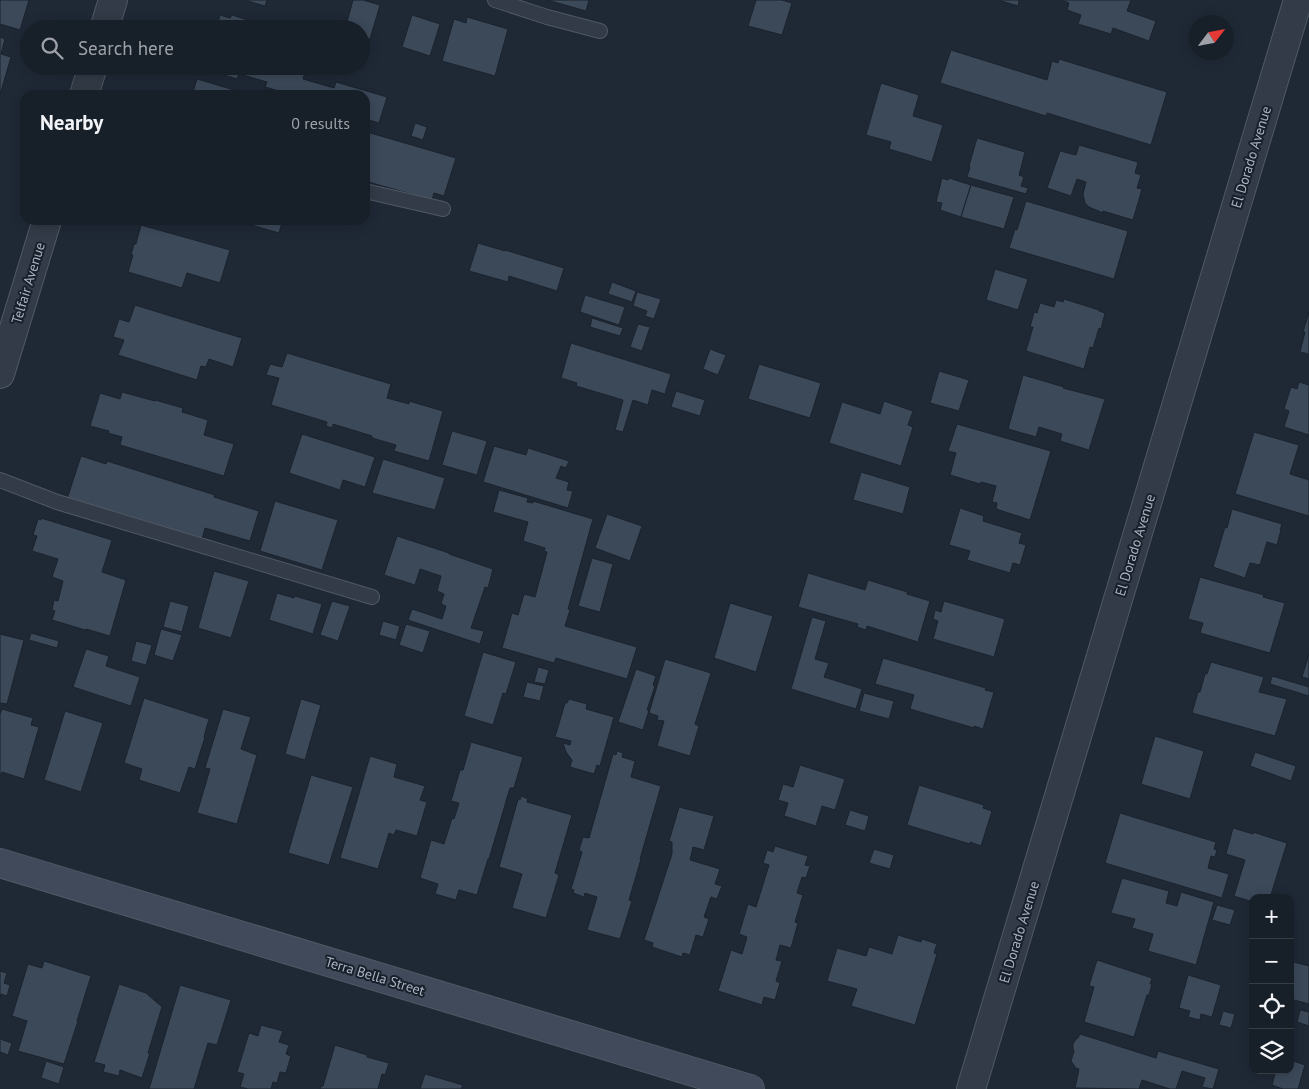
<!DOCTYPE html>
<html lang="en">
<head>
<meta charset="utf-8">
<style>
  :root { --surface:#171f28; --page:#242c34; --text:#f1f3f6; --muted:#9ea2a8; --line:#363d45 }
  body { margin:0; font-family:"PT Sans",sans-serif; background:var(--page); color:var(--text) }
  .controls { position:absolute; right:15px; bottom:15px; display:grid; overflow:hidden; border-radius:10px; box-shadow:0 2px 12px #0003 }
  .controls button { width:45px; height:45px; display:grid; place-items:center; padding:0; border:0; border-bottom:1px solid var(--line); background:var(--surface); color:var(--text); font:25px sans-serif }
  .compass { position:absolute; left:1189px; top:15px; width:45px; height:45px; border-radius:50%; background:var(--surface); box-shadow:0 2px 12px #0003; rotate:58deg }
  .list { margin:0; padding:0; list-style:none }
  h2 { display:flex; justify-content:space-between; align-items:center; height:65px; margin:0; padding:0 20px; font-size:21px }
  h2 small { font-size:16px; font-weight:400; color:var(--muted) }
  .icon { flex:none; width:28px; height:28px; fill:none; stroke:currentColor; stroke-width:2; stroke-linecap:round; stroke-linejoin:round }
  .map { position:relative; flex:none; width:1309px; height:1089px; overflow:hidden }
  .search { position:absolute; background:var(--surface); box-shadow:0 2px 12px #0003; left:20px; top:20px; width:350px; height:55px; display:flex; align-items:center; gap:12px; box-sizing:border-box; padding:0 18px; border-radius:28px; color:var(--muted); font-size:19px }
  .panel { position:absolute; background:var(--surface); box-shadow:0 2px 12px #0003; left:20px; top:90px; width:350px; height:135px; border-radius:15px }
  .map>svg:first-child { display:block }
  .building { fill:#3c4959; stroke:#1a222d }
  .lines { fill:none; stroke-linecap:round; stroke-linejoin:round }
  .service-casing { stroke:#505865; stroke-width:16 }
  .minor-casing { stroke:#505865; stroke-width:30 }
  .secondary-casing { stroke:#505865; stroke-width:30 }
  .service { stroke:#323b47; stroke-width:14 }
  .minor { stroke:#323b47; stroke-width:28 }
  .secondary { stroke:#404a5a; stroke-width:28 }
  .labels { text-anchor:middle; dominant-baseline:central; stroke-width:4; stroke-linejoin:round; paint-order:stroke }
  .street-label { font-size:14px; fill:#acb5c4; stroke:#18202b }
</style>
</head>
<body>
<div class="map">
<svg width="1309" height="1089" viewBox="0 0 1309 1089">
  <rect width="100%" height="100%" fill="#1f2936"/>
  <g class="building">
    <path d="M0,0H29L20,30L0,24Z"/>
    <path d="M244,0H267L265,6Z"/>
    <path d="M353,0H363L380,5L370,39L361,36V29H345Z"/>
    <path d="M547,0H589L586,11Z"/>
    <path d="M756,0H782L792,3L782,35L748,26Z"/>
    <path d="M998,0H1019L1018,6Z"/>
    <path d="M1061,0H1131L1127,11L1156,21L1149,41L1113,28L1111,34L1078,24L1081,15L1067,10L1069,3Z"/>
    <path d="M220,15L230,18L232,15L277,29H216Z"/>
    <path d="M412,15L440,24L430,56L402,47Z"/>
    <path d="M467,17L508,29L495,76L442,61L454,19L466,23Z"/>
    <path d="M0,37L5,39L1,54L11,57L0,95Z"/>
    <path d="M951,50L1047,80L1052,61L1058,63L1059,59L1167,92L1151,145L1047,113L1046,116L940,83Z"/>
    <path d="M202,66H307L303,79L334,88L336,82L387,97L379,123L365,119V95H293L265,87L267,82L239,74L237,79L201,68Z"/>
    <path d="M197,79L251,95H192Z"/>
    <path d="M881,83L919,95L913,116L943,125L932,162L889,149L891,142L866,135Z"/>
    <path d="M415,123L427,127L423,140L411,136Z"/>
    <path d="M367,132L456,158L444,196L434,193L432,200L365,181V136Z"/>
    <path d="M977,138L1025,152L1019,175L1024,177L1021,186L1028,188L1026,194L967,177L970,167L969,166Z"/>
    <path d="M1079,145L1138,162L1135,173L1141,175L1137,188L1142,189L1133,220L1103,211V213L1089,207L1085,203L1083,194L1086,182L1077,179L1071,196L1047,188L1060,151L1076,155Z"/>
    <path d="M942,178L948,180L949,178L971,185L961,217L940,210L942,203L936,202Z"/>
    <path d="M971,185L1014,197L1004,229L961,217Z"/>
    <path d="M1026,201L1128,231L1114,279L1009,248L1015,229L1017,230Z"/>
    <path d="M218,220H283L279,233L237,221L235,225Z"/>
    <path d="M141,225L230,250L220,283L187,273L182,288L128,272L133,255H131L134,244H136Z"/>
    <path d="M478,243L505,251V250L564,268L557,291L509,276L508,282L469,271Z"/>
    <path d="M995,269L1028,279L1018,310L986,300Z"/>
    <path d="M612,282L636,291L632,302L608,294Z"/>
    <path d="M637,292L661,299L654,319L645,316L647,311L633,306Z"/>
    <path d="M585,295L625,307L619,325L580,312Z"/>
    <path d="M1064,299L1099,310V311L1105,313L1101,329L1099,328L1093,348L1090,347L1084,369L1026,351L1033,327H1030L1034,312L1037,313L1040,303L1054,307L1056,300L1063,302Z"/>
    <path d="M135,305L242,338L233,367L209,359L206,367L201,366L197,380L118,355L124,340L113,337L119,319L129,322Z"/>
    <path d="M1309,312V354L1300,352L1305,332H1303Z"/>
    <path d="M592,318L623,328L620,336L590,327Z"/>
    <path d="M638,324L650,327L642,351L630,347Z"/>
    <path d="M571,343L671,374L665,394L652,390L648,405L633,400L623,432L615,430L623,400L576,386L577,383L561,378Z"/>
    <path d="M710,349L726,355L718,375L703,369Z"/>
    <path d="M287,353L391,384L387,398L409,404V401L443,411L429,461L394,451L396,445L372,438V436L333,424L332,428L326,426L327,422L271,405L279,378L266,375L270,364L282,367Z"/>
    <path d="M759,364L821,383L810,418L748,399Z"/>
    <path d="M939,371L969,380L959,411L930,403Z"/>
    <path d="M1023,375L1064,387L1063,388L1105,399L1089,450L1060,441L1062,434L1039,427L1036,437L1008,429Z"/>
    <path d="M1299,382L1309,385V435L1284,427L1289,411L1284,409L1291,387L1297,389Z"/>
    <path d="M676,391L705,400L700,416L671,407Z"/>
    <path d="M122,392L155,401V400L183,408L182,412L208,420L204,435L234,444L224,476L120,445L122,437L108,433L109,431L90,426L100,393L120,399Z"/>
    <path d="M884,401L913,411L908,425L913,427L901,466L829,443L842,402L880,414Z"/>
    <path d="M957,424L1051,451L1030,520L996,509L997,503L992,502L996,486L981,482L980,484L950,475L956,453L948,451Z"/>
    <path d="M452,431L487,441L477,475L442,465Z"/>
    <path d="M1254,432L1299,445L1290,474L1309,480V516L1235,494Z"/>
    <path d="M302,434L375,457L365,487L343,480L340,490L289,473Z"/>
    <path d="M494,446L526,455L528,448L569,461L566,468L561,466L556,478L569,482L567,490L573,491L568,508L483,482Z"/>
    <path d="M81,456L106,464L107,461L215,495L214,497L259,511L250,541L205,528L202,539L118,513L117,514L67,499Z"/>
    <path d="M383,459L445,478L435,510L372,493Z"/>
    <path d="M861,472L910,487L903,514L853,500Z"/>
    <path d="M499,490L528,498L527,502L533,503V501L593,519L568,609L570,610L565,626L637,647L627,679L556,658L554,663L502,648L512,613L518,615L524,594L535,597L547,552L544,551L545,548L523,541L528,522L493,512Z"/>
    <path d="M275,501L338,520L322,570L260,551Z"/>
    <path d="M960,508L984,516L983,521L1022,533L1019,543L1026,545L1020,565L1013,563L1010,573L967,560L970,551L949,545Z"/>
    <path d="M1232,509L1282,524L1280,530H1281L1277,545L1267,542L1260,565L1250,563L1245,578L1213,567L1225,527L1227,528Z"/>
    <path d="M607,514L642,526L630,561L595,548Z"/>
    <path d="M41,518L112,540L102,572L126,580L110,636L86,629L85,630L52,620L55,611L52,610L54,600L58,601L63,581L52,577L58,559L32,551L37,536L33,535L38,519L41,520Z"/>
    <path d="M397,536L449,553V554L493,569L488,588L485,587L471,628L484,631L480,644L408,620L412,609L442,619L446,606L441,604L444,594L437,591L441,576L420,569L415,585L384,575Z"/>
    <path d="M592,558L613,564L600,612L578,606Z"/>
    <path d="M214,571L249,581L231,638L198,628Z"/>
    <path d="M808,573L865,590L868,580L907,592V594L930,601L918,642L867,626L866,630L857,627L858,624L798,607Z"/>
    <path d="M1200,577L1264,595L1263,597L1285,603L1270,653L1200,633L1203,623L1188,619Z"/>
    <path d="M277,593L294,598L295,596L322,604L313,634L269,620Z"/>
    <path d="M170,601L189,606L182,632L163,627Z"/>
    <path d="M332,601L350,606L338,641L320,635Z"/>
    <path d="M944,601L1005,619L994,657L933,639L938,621L933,619L935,610L941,612Z"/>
    <path d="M730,603L773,616L756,672L714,658Z"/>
    <path d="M812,617L826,621L815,659L829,663L824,677L862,689L856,709L791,689Z"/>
    <path d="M383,621L400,626L396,640L379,635Z"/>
    <path d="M406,624L430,631L423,653L399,645Z"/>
    <path d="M161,629L182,635L173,661L154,655Z"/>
    <path d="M31,633L59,641L57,648L29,640Z"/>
    <path d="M0,634L24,640L7,704L0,703Z"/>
    <path d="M136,641L152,645L146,665L131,661Z"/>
    <path d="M86,649L109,656L106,666L140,677L131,706L73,687Z"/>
    <path d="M483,652L516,662L506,694L503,693L493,725L464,716Z"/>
    <path d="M1309,654V679L1302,677Z"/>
    <path d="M883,658L986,688L985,690L994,692L983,729L974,726V728L910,709L914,695L875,684Z"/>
    <path d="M665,659L711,673L695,724L699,726L690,756L657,746L664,721L657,720L658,716L649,713Z"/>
    <path d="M1211,662L1264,677L1259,692L1287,699L1275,736L1192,713L1198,692H1200L1205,674H1207Z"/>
    <path d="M538,667L549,670L545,684L534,682Z"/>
    <path d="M636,669L656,676L653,685L655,686L647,710H649L643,730L618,722Z"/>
    <path d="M1272,676L1309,687V696L1270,684Z"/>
    <path d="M527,682L544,686L540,701L523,697Z"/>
    <path d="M864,693L894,701L889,719L859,711Z"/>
    <path d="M144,698L209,719L204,737H205L195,769L189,767L180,793L139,780L142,769L124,763Z"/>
    <path d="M301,699L321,705L305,760L285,754Z"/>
    <path d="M569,699L587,704L586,709L614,717L600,766L597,765L594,774L570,767L572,760L566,752L563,743L570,745L571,741L555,737L565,703H567Z"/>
    <path d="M2,709L33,718L31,725L39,727L24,779L2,772L0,777V714Z"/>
    <path d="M223,709L251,717L241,749L257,755L237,824L197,813L210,769L205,768Z"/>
    <path d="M65,711L103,723L81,792L44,780Z"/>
    <path d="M1155,736L1204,751L1190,799L1141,784Z"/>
    <path d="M471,742L523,757L514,788H510L489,859H488L477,895L459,890L456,900L435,894L438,884L420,878L431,840L444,844L452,818L454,819L459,803L451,801L460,770H463Z"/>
    <path d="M617,751L623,753L622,757L635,761L631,777L661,786L640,859H641L629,900L632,901L620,939L587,930L597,897L585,893L584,897L573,893L574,890L571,889L582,852L579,850L583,837L589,838L613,754L616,755Z"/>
    <path d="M1255,752L1296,766L1291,781L1250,766Z"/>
    <path d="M370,756L397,764L394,777L425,786L420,800L427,802L417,836L396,830L394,835L389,833L378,869L340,858Z"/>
    <path d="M800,765L845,779L835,810L822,806L816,826L784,816L788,803L778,800L783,784L793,787Z"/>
    <path d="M311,775L353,787L329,865L288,853Z"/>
    <path d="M919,785L984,805L983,808L992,811L981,846L970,842V844L907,825Z"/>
    <path d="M521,796L528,799L527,802L572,815L555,873L559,875L546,918L512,908L522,874L499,867L518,799L520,800Z"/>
    <path d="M679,807L714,816L704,850L693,847L690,860L720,869L715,884L722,886L717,899L711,897L704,917L709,919L703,937L696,935L690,955L683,953L682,957L652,947L653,943L644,940L672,854V842L669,841Z"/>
    <path d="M850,810L869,816L865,831L845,825Z"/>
    <path d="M1120,813L1216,842L1214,849L1217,850L1215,857L1211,856L1208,868L1229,874L1222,898L1105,863Z"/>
    <path d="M1233,828L1253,834V832L1287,843L1270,898H1253V902L1234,896L1245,860L1226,854Z"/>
    <path d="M775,846L808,856L805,865L810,866L806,878L802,877L797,893L803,895L795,922L798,923L791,948L780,945L776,960L782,961L776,981L780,983L775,1000L764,997L762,1005L718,991L731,950L742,954L747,937L739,934L748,904L756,907L769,865L763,863L767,850L773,852Z"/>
    <path d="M874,849L894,855L890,869L869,863Z"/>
    <path d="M1122,878L1169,891L1166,903L1177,906L1181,892L1214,902L1196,965L1148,951L1153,934L1132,928L1135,919L1111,913Z"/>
    <path d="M1217,905L1235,910L1230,925L1212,920Z"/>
    <path d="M898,935L921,942L922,939L937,944L934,953L937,954L915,1025L851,1006L857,989L827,981L837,948L866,956L869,947L892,954Z"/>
    <path d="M1097,960L1152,978L1150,984H1152L1149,995H1147L1134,1037L1084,1022L1094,987L1089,986Z"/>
    <path d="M44,961L91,976L77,1021H78L64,1064L18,1051L27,1021L12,1016L28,964L42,968Z"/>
    <path d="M1290,961L1309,966V1004L1290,999Z"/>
    <path d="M0,971L7,973L4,983L10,985L7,996L1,994L0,998Z"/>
    <path d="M1188,975L1221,985L1212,1017L1201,1014L1200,1020L1188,1017L1190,1011L1179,1008Z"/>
    <path d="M119,984L146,993L162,1007L148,1053H150L142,1078L120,1070L119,1076L103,1072L105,1065L94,1062Z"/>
    <path d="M180,985L231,1000L217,1045L208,1043L194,1089H149Z"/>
    <path d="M1300,1010L1309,1012V1026L1297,1022Z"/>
    <path d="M1223,1011L1235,1014L1231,1028L1219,1025Z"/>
    <path d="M261,1025L283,1031L279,1042L289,1045L286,1054L291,1056L286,1073L280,1072L277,1083L273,1082L271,1089H248L240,1087L244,1074L237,1072L249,1033L258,1036Z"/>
    <path d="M1080,1034L1156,1058L1158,1051L1219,1069L1213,1089L1202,1087L1205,1078L1182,1071L1176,1089H1170L1142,1080L1139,1089L1075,1088L1079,1069L1076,1068L1071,1061L1074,1051L1073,1049V1044L1076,1039L1078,1038Z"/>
    <path d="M0,1039L12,1043L8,1055L0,1052Z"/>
    <path d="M335,1045L367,1055V1057L389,1063L385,1075L382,1074L378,1089H320L321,1086H323Z"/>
    <path d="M1290,1060L1305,1065L1298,1089H1283L1272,1085L1276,1070H1290Z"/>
    <path d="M46,1061L64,1067L59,1084L41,1078Z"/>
    <path d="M425,1074L463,1085L461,1089H420Z"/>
  </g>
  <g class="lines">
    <g class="service-casing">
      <g id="service">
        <path d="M495,0L547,17L600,31"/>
        <path d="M365,191L443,209"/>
        <path d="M0,480L57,502L372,597"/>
      </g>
    </g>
    <g class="minor-casing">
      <g id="minor">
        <path d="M104,29L113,0"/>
        <path d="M84,95L93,66"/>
        <path d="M0,374L47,220"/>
        <path d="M971,1089L1298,0"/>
      </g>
    </g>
    <g class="secondary-casing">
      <path id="secondary" d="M0,863L750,1089"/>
    </g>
    <use href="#service" class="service"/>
    <use href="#minor" class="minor"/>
    <use href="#secondary" class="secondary"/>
  </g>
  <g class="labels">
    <g class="street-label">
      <text transform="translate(1251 157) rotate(-73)">El Dorado Avenue</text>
      <text transform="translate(28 283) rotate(-73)">Telfair Avenue</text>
      <text transform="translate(1135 545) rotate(-73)">El Dorado Avenue</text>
      <text transform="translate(1019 932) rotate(-73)">El Dorado Avenue</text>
      <text transform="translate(375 976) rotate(17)">Terra Bella Street</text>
    </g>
  </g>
</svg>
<div class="controls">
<button>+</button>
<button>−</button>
<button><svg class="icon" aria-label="locate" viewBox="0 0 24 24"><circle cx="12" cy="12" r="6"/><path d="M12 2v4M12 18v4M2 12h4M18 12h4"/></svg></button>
<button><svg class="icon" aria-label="layers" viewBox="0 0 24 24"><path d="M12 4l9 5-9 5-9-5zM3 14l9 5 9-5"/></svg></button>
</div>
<svg class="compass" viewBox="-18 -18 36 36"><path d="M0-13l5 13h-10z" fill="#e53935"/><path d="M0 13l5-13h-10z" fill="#9ea2a8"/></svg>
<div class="search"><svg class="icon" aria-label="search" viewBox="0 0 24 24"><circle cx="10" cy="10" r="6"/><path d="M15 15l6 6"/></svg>Search here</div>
<section class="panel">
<h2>Nearby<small>0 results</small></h2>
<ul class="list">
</ul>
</section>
</div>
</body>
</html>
